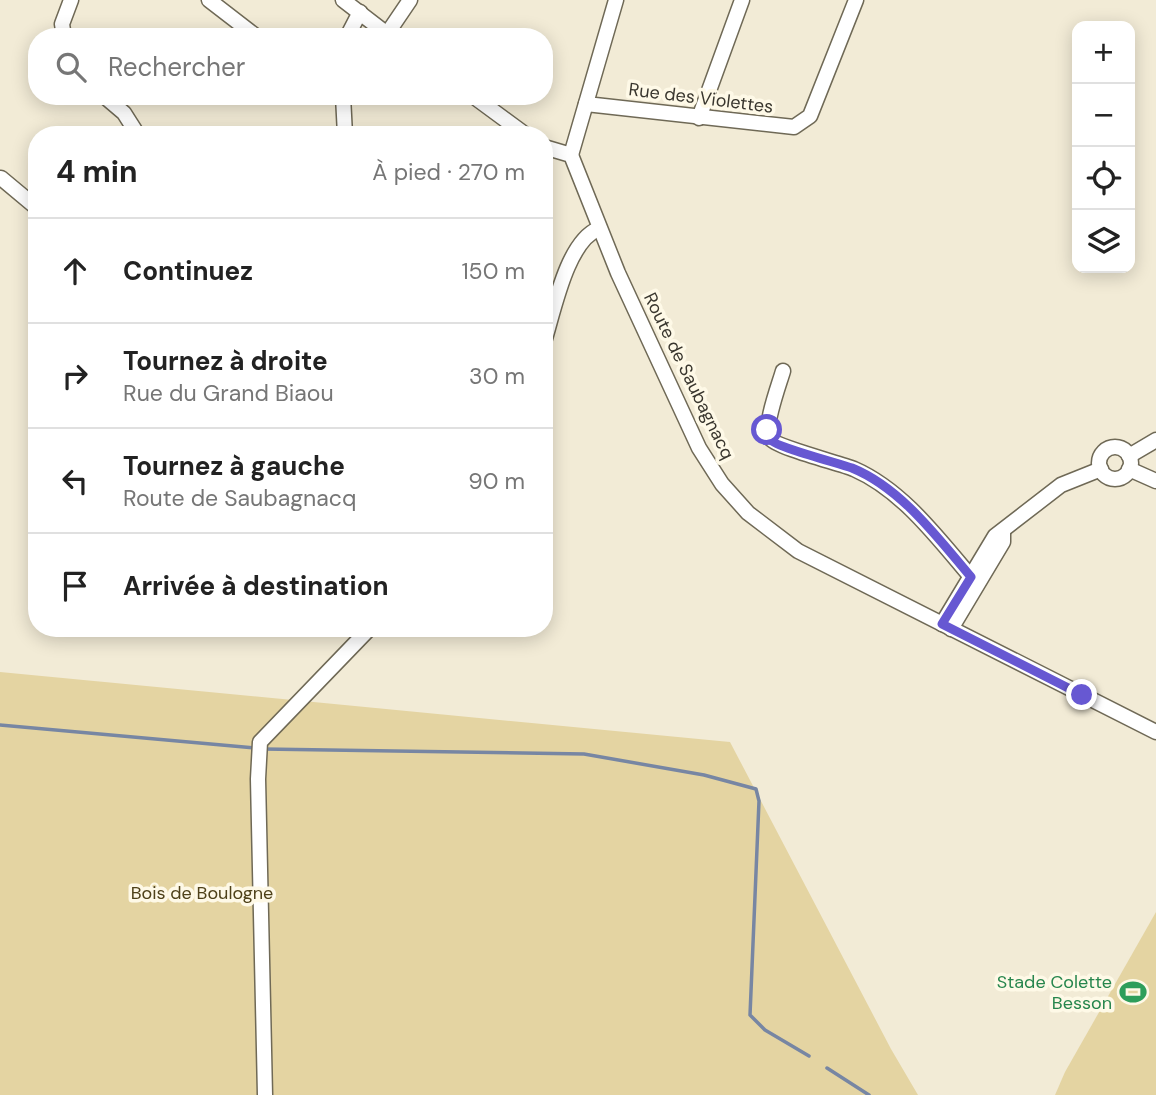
<!DOCTYPE html>
<html lang="fr">
<head>
<meta charset="utf-8">
<style>
  :root { --surface:#fff; --page:#f6f6f6; --text:#222; --muted:#767676; --line:#e0e0e0 }
  body { margin:0; font-family:"DM Sans",sans-serif; background:var(--page); color:var(--text) }
  .controls { position:absolute; right:21px; top:21px; display:grid; overflow:hidden; border-radius:14px; box-shadow:0 4px 18px #0003 }
  .controls button { width:63px; height:63px; display:grid; place-items:center; padding:0; border:0; border-bottom:2px solid var(--line); background:var(--surface); color:var(--text); font:35px sans-serif }
  .stop { position:absolute; width:21px; height:21px; margin:-16px; border:5px solid #6758d2; border-radius:50%; background:#fff }
  .stop.end { background:#6758d2; border-color:#fff; box-shadow:0 2px 7px #0008 }
  .list { margin:0; padding:0; list-style:none }
  h2 { display:flex; justify-content:space-between; align-items:center; height:91px; margin:0; padding:0 28px; font-size:30px }
  h2 small { font-size:23px; font-weight:400; color:var(--muted) }
  .list li { display:grid; grid-template-columns:46px 1fr auto; gap:21px; align-items:center; box-sizing:border-box; height:105px; padding:0 28px; border-top:2px solid var(--line) }
  .list b { display:block; font-size:26px; white-space:nowrap }
  .list p { margin:0; font-size:23px; white-space:nowrap; color:var(--muted) }
  .list em { font-size:23px; font-style:normal; color:var(--muted) }
  .icon { flex:none; width:38px; height:38px; fill:none; stroke:currentColor; stroke-width:2; stroke-linecap:round; stroke-linejoin:round }
  .map { position:relative; flex:none; width:1156px; height:1095px; overflow:hidden }
  .search { position:absolute; background:var(--surface); box-shadow:0 4px 18px #0003; left:28px; top:28px; width:525px; height:77px; display:flex; align-items:center; gap:18px; box-sizing:border-box; padding:0 24px; border-radius:28px; color:var(--muted); font-size:26px }
  .panel { position:absolute; background:var(--surface); box-shadow:0 4px 18px #0003; left:28px; top:126px; width:525px; height:511px; border-radius:28px }
  .map>svg:first-child { display:block }
  .green { fill:#e4d4a2 }
  .lines { fill:none; stroke-linecap:round; stroke-linejoin:round }
  .stream { stroke:#7786a3; stroke-width:3.5 }
  .minor-casing { stroke:#6f6956; stroke-width:17 }
  .minor { stroke:#fff; stroke-width:14 }
  .route { stroke:#6758d2; stroke-width:9 }
  .labels { text-anchor:middle; dominant-baseline:central; stroke-width:7; stroke-linejoin:round; paint-order:stroke }
  .street-label { font-size:18px; fill:#39362e; stroke:#fef9e7 }
  .park-label { font-size:18px; fill:#4e4119; stroke:#fef9e7 }
  .leisure-label { font-size:18px; fill:#27864d; stroke:#fef9e7; text-anchor:end }
</style>
</head>
<body>
<div class="map">
<svg width="1156" height="1095" viewBox="0 0 1156 1095">
  <rect width="100%" height="100%" fill="#f2ebd6"/>
  <g class="green">
    <path d="M0,672L730,742L891,1049L918,1095H0Z"/>
    <path d="M1156,912V1095H1055L1065,1072Z"/>
  </g>
  <g class="lines">
    <g class="stream">
      <path d="M0,725L255,748"/>
      <path d="M263,749L584,754L704,775L756,789L759,801L750,1015L765,1030L809,1056"/>
      <path d="M827,1068L869,1095"/>
    </g>
    <g class="minor-casing">
      <g id="minor">
        <path d="M209,0L257,37"/>
        <path d="M343,0L391,37"/>
        <path d="M387,34L410,0"/>
        <path d="M64,37L62,24L71,0"/>
        <path d="M347,37L360,12"/>
        <path d="M104,96L124,113L138,135"/>
        <path d="M343,96L345,135"/>
        <path d="M473,96L526,135"/>
        <path d="M586,104L794,127L810,116L856,0"/>
        <path d="M699,118L742,0"/>
        <path d="M544,147L571,155L618,273L699,448L722,484L748,513L798,551L1156,732"/>
        <path d="M571,155L616,0"/>
        <path d="M1,178L37,208"/>
        <path d="M544,342C554,310 567,242 598,229"/>
        <path d="M783,371C779,385 763,427 770,438C775,447 839,463 854,469C902,490 937,537 971,577"/>
        <circle cx="1115" cy="463" r="16"/>
        <path d="M1129,456L1156,440"/>
        <path d="M1129,469L1156,481"/>
        <path d="M942,624L995,536L1061,485L1101,469"/>
        <path d="M951,629L1003,542V533"/>
        <path d="M265,1095L258,779L260,742L370,628"/>
      </g>
    </g>
    <use href="#minor" class="minor"/>
  </g>
  <g class="lines">
    <path class="route" d="M767,430C767,431 770,439 771,440C776,447 838,463 852,468C901,488 937,537 971,577L942,624L1082,695"/>
  </g>
  <defs>
    <g id="stadium-bare" transform="scale(2.1)"><path d="M0-5a6.5 5 0 1 0 0 10a6.5 5 0 1 0 0-10ZM-3.5-1.8h7v3.6h-7Z" fill="#2e9e5b" stroke="#fef9e7" stroke-width="2.5" paint-order="stroke"/></g>
  </defs>
  <g fill-rule="evenodd">
    <use href="#stadium-bare" x="1133" y="992"/>
  </g>
  <g class="labels">
    <g class="street-label">
      <text transform="translate(701 98) rotate(7)">Rue des Violettes</text>
      <text transform="translate(689 376) rotate(64)">Route de Saubagnacq</text>
    </g>
    <g class="park-label">
      <text x="202" y="893">Bois de Boulogne</text>
    </g>
    <g class="leisure-label">
      <text x="1112" y="982">Stade Colette<tspan x="1112" dy="21">Besson</tspan></text>
    </g>
  </g>
</svg>
<div class="controls">
<button>+</button>
<button>−</button>
<button><svg class="icon" aria-label="locate" viewBox="0 0 24 24"><circle cx="12" cy="12" r="6"/><path d="M12 2v4M12 18v4M2 12h4M18 12h4"/></svg></button>
<button><svg class="icon" aria-label="layers" viewBox="0 0 24 24"><path d="M12 4l9 5-9 5-9-5zM3 14l9 5 9-5"/></svg></button>
</div>
<div class="stop" style="left:767px;top:430px"></div>
<div class="stop end" style="left:1082px;top:695px"></div>
<div class="search"><svg class="icon" aria-label="search" viewBox="0 0 24 24"><circle cx="10" cy="10" r="6"/><path d="M15 15l6 6"/></svg>Rechercher</div>
<section class="panel">
<h2>4 min<small>À pied · 270 m</small></h2>
<ul class="list">
<li><svg class="icon" aria-label="ahead" viewBox="0 0 24 24"><path d="M12 20V5M6 11l6-6 6 6"/></svg><div><b>Continuez</b></div><em>150 m</em></li>
<li><svg class="icon" aria-label="right" viewBox="0 0 24 24"><path d="M7 20v-9h11M14 6l5 5-5 5"/></svg><div><b>Tournez à droite</b><p>Rue du Grand Biaou</p></div><em>30 m</em></li>
<li><svg class="icon" aria-label="left" viewBox="0 0 24 24"><path d="M17 20v-9H6M10 6l-5 5 5 5"/></svg><div><b>Tournez à gauche</b><p>Route de Saubagnacq</p></div><em>90 m</em></li>
<li><svg class="icon" aria-label="arrive" viewBox="0 0 24 24"><path d="M6 21V4h12l-3 4 3 4H6"/></svg><div><b>Arrivée à destination</b></div></li>
</ul>
</section>
</div>
</body>
</html>
